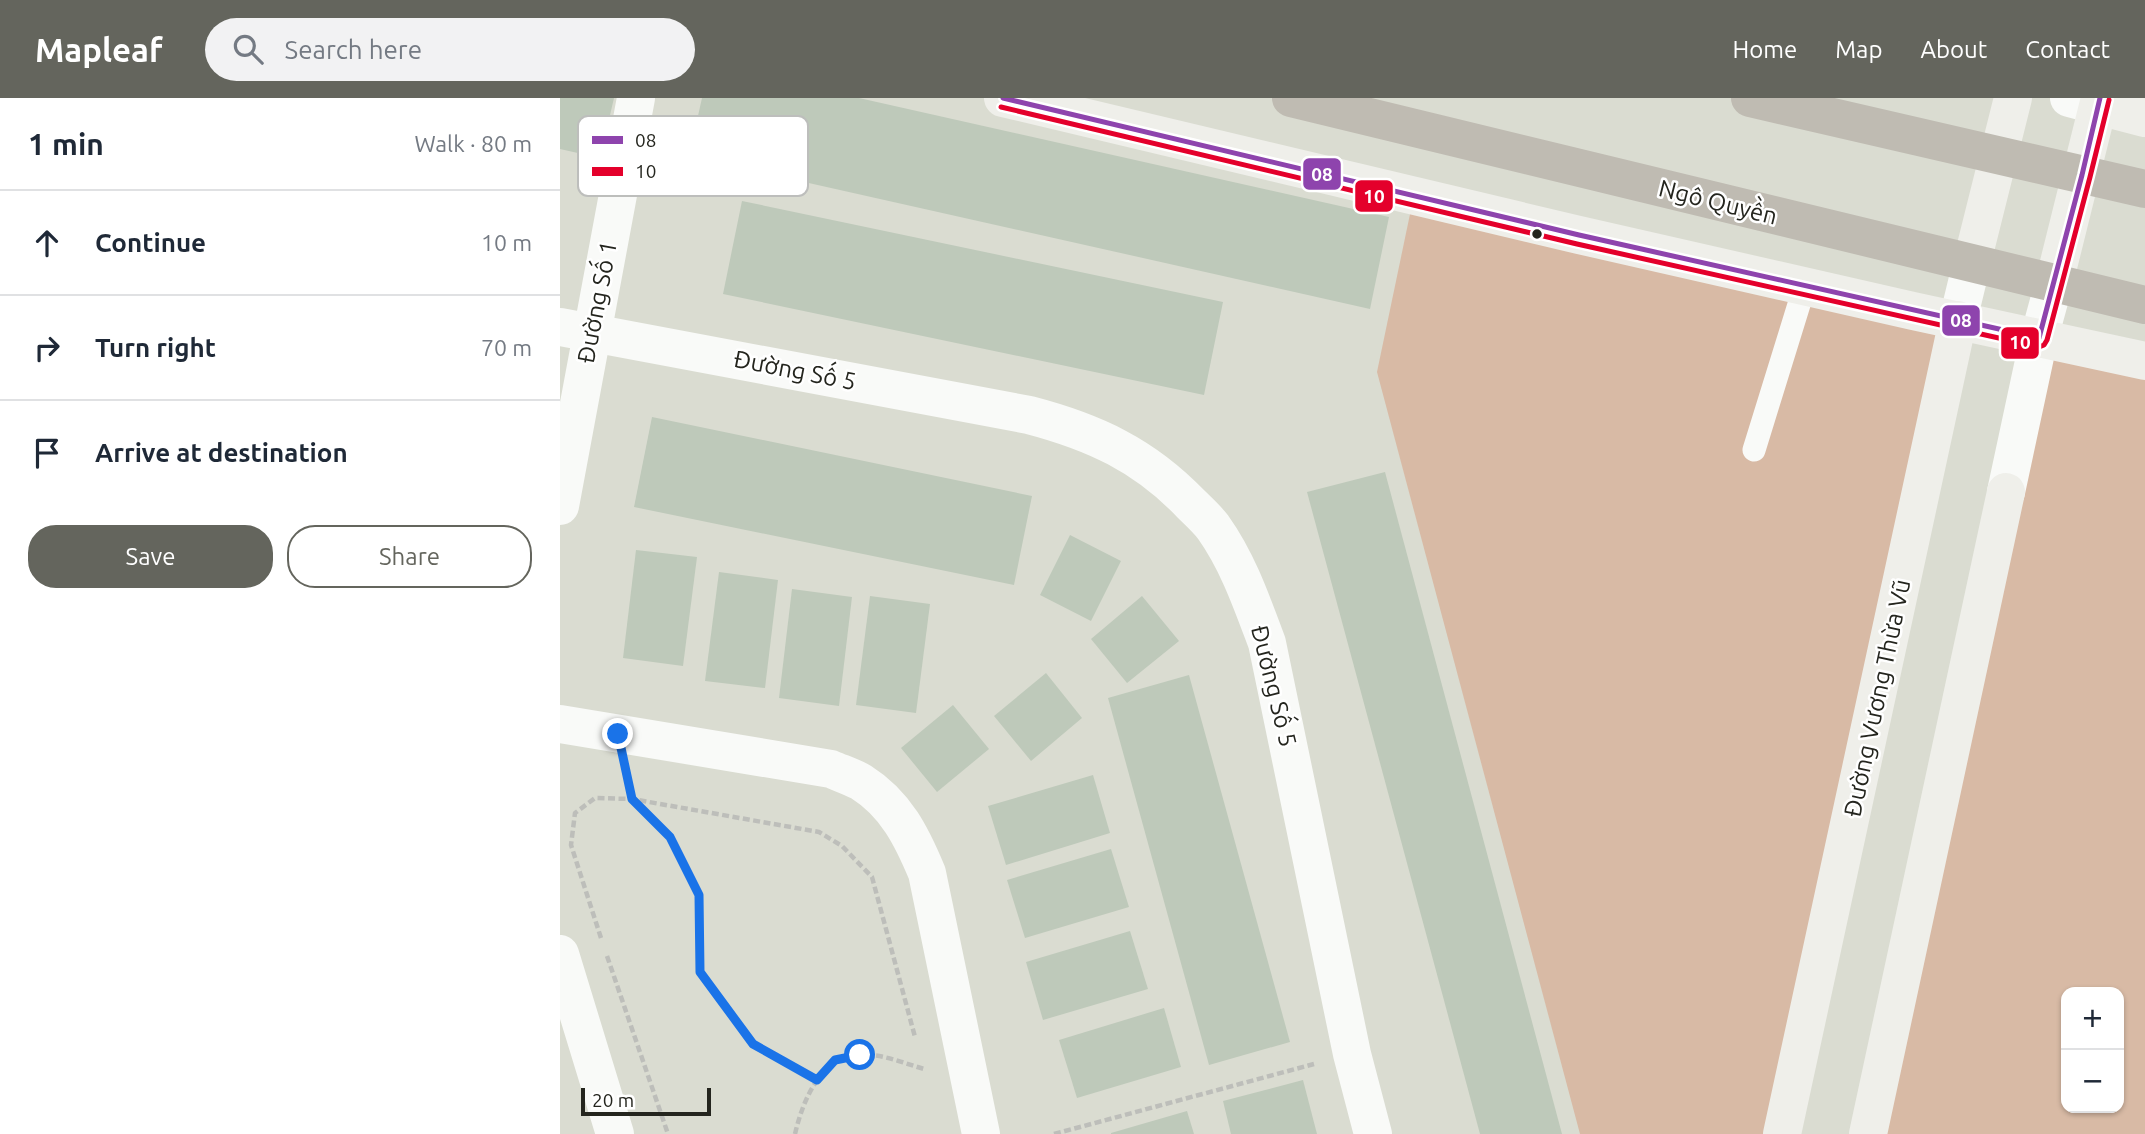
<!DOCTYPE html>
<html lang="en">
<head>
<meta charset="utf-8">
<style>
  :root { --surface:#fff; --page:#f2f2f3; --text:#1f2937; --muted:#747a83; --line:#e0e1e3; --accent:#64655d }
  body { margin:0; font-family:Ubuntu,sans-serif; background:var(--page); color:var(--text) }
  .controls { position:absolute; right:21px; bottom:21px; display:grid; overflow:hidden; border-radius:14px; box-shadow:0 2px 5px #0004 }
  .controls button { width:63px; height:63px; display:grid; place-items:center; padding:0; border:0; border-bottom:2px solid var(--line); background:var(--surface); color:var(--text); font:35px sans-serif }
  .scale { position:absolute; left:21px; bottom:18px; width:130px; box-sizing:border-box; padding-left:7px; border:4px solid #24251e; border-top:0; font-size:19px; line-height:24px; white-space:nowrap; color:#24251e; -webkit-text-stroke:5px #fff; paint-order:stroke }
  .stop { position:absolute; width:21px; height:21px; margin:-16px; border:5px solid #1a73e8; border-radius:50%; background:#fff }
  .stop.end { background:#1a73e8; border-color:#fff; box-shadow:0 2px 7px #0008 }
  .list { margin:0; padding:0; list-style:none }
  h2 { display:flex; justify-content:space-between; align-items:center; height:91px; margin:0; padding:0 28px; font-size:30px }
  h2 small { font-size:23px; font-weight:400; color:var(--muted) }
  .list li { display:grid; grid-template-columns:46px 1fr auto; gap:21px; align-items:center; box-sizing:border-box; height:105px; padding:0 28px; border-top:2px solid var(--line) }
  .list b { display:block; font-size:26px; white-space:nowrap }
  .list em { font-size:23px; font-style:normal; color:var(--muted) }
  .actions { display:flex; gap:14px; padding:21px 28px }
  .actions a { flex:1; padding:16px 0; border:2px solid var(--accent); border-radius:28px; text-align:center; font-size:24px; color:var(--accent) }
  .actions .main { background:var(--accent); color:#fff }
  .icon { flex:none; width:38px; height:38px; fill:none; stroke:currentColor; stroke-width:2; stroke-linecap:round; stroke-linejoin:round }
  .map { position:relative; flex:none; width:1585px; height:1036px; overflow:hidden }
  header { display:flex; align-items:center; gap:42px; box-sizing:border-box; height:98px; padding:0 35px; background:var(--accent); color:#fff }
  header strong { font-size:33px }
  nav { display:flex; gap:38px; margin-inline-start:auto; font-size:24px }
  .search { width:490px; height:63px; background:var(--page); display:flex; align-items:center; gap:18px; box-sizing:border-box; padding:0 24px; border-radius:38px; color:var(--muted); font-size:26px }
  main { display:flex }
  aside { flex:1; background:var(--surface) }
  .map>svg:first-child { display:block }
  .green { fill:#d8baa5; fill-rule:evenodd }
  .building { fill:#bec9ba }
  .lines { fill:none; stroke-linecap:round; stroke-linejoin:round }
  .path { stroke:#bdbeba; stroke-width:4.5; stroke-dasharray:7 3.5; stroke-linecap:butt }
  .lane { stroke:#f9faf8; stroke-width:23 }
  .street { stroke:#f9faf8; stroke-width:38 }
  .secondary { stroke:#efefea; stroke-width:38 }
  .highway { stroke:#bfbbb2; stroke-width:38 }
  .bus-1-casing { stroke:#fff; stroke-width:10 }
  .bus-2-casing { stroke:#fff; stroke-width:10 }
  .bus-1 { stroke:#8e44ad; stroke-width:5 }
  .bus-2 { stroke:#e4002b; stroke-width:5 }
  .route { stroke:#1a73e8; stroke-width:9 }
  .bus-dot { fill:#24251e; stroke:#fff; stroke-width:2.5 }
  .labels { text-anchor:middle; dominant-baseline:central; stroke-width:5; stroke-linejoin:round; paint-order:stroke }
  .street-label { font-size:24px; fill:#24251e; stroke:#fff }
  .key { fill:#fff; stroke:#bdbebc; stroke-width:2 }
  .key-label { font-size:19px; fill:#24251e }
  .line-badge { stroke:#fff; stroke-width:2.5 }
  .badge-label { font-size:19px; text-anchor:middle; font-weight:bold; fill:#fff }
</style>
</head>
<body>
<header>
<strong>Mapleaf</strong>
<div class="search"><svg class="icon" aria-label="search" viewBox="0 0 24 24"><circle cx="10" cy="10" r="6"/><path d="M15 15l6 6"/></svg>Search here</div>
<nav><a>Home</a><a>Map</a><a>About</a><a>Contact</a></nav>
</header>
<main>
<aside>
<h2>1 min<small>Walk · 80 m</small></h2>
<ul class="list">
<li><svg class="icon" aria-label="ahead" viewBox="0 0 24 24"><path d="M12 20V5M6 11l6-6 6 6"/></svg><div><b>Continue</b></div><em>10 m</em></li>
<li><svg class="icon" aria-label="right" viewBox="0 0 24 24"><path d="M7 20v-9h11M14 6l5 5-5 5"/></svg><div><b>Turn right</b></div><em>70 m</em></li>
<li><svg class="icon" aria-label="arrive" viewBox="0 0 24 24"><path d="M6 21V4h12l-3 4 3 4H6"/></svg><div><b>Arrive at destination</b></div></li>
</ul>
<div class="actions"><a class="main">Save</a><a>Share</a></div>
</aside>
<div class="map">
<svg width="1585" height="1036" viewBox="0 0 1585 1036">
  <rect width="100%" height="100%" fill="#dadcd1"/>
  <g class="green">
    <path d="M854,97L1398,222L1221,1036H1020L817,274Z"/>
    <path d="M1479,240L1585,265V1036H1309ZM1506,894H1559V1010H1506Z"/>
  </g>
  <g class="building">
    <path d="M0,0H54L40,60L0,51Z"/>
    <path d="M142,0H299L829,119L810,211L129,58Z"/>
    <path d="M182,103L663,204L644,297L163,196Z"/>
    <path d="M92,319L472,398L454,487L74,409Z"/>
    <path d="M825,374L1002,1036H920L747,394Z"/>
    <path d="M510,437L561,463L531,523L480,497Z"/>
    <path d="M76,452L137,459L123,568L63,560Z"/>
    <path d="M159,474L218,482L205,590L145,583Z"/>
    <path d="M232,491L292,499L279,608L219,600Z"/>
    <path d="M310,498L370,506L356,615L296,607Z"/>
    <path d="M582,498L619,543L567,585L531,541Z"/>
    <path d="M486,575L522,620L471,663L434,618Z"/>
    <path d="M629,577L730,944L649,967L548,600Z"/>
    <path d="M393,607L429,651L377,694L341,650Z"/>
    <path d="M533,677L550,735L446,767L428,708Z"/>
    <path d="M551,751L569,809L465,840L447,782Z"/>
    <path d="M570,833L588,891L483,922L466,864Z"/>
    <path d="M604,910L621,969L517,1000L499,942Z"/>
    <path d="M743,982L757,1036H671L663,1003Z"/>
    <path d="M627,1013L634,1036H551V1035Z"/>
  </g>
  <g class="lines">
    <g class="path">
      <path d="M67,679L72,701L110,739L139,797L140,875L193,946L257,982"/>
      <path d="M41,840L11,747L15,715L35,700L72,701L259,734L282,748L312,779L355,939"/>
      <path d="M47,858L108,1036"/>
      <path d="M235,1036C243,1002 260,960 299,957C321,955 343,965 364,971"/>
      <path d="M494,1036L754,966"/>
    </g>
    <path class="lane" d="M1194,352L1245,187"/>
    <g class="street">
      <path d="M1509,0L1539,8"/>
      <path d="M1398,222L1412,164"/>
      <path d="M0,229L469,317C534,334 584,357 631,406C638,413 647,421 653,429C678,464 692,505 707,545L792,956L813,1036"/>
      <path d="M1446,394L1479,240L1494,185"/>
      <path d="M0,408L76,0"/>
      <path d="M0,626L271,671C280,675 292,679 301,684C336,706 352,739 367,775L421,1036"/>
      <path d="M0,856L55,1036"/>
    </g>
    <g class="secondary">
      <path d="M443,0L1019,137L1353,213L1585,263"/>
      <path d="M1539,8L1585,20"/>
      <path d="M1412,164L1453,0"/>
      <path d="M1494,185L1540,0"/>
      <path d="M1222,1036L1398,222"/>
      <path d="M1308,1036L1446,394"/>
    </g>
    <g class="highway">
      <path d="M731,0L1585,207"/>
      <path d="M1190,0L1585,91"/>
    </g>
    <g class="bus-1-casing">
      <path id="bus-1" d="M443,0L1019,137L1479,240L1522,77L1540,0"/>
    </g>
    <g class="bus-2-casing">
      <path id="bus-2" d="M441,9L1017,146L1479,249L1484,247L1487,242L1530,79L1549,2"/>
    </g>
    <use href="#bus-1" class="bus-1"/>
    <use href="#bus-2" class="bus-2"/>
  </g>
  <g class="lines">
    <path class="route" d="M58,636L72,701L110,739L139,797L140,874L193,946L257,982L275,962L300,957"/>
  </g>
  <circle class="bus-dot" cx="977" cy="136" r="6"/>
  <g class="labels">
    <g class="street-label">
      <text transform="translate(1158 104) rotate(14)">Ngô Quyền</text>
      <text transform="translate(37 204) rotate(-79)">Đường Số 1</text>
      <text transform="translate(235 272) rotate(11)">Đường Số 5</text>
      <text transform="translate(714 588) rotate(76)">Đường Số 5</text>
      <text transform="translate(1317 600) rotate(-78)">Đường Vương Thừa Vũ</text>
    </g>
  </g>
  <rect x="18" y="18" width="230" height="80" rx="10" class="key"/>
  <rect x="32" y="38" width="31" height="8" fill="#8e44ad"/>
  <rect x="32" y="69" width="31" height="9" fill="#e4002b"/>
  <g class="key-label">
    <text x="75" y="49">08</text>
    <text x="75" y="80">10</text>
  </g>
  <g class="line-badge">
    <rect x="742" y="59" width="40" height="34" rx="7" fill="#8e44ad"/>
    <rect x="794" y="81" width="40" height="34" rx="7" fill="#e4002b"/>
    <rect x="1381" y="206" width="40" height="33" rx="7" fill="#8e44ad"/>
    <rect x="1440" y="228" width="40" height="34" rx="7" fill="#e4002b"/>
  </g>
  <g class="badge-label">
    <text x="762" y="83">08</text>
    <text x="814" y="105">10</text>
    <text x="1401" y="229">08</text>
    <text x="1460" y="251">10</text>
  </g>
</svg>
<div class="controls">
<button>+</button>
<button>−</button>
</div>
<div class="scale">20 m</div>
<div class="stop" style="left:300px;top:957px"></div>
<div class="stop end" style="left:58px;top:636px"></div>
</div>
</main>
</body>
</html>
